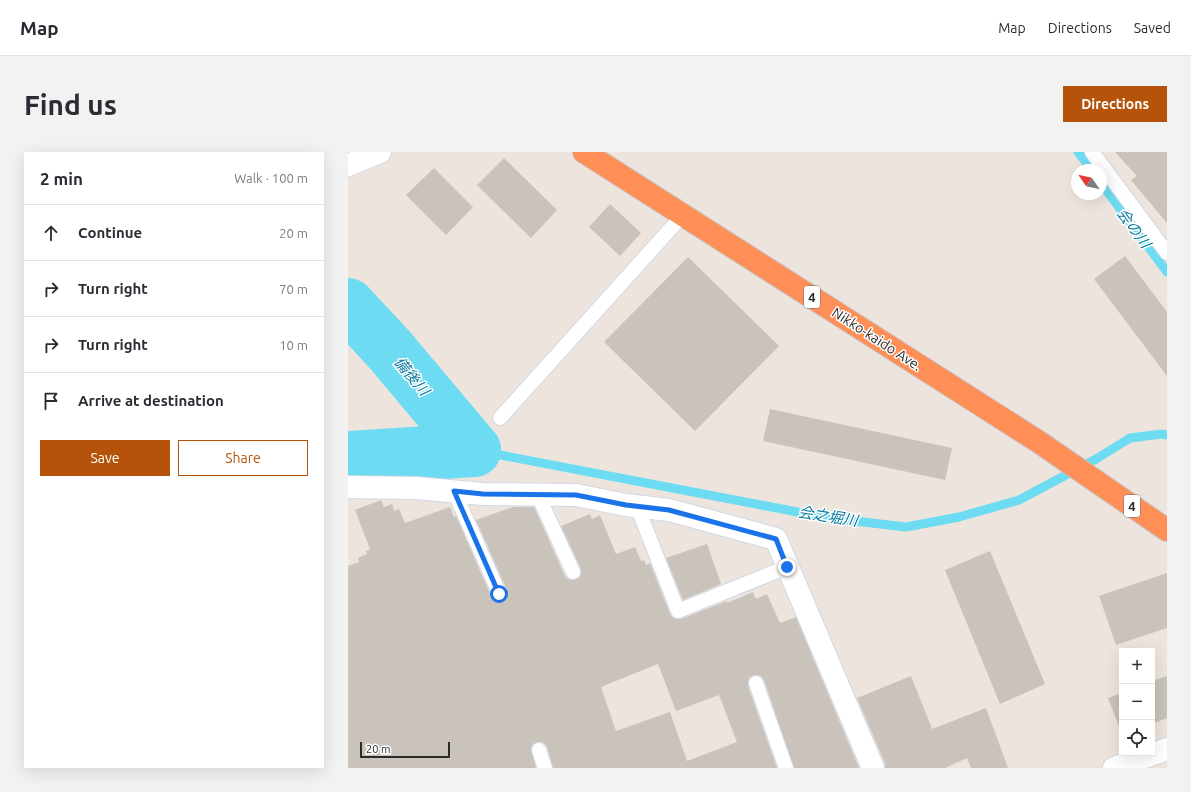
<!DOCTYPE html>
<html lang="en">
<head>
<meta charset="utf-8">
<style>
  :root { --surface:#fff; --page:#f2f2f3; --text:#2b2b33; --muted:#7c7c81; --line:#e1e1e2; --accent:#b45309 }
  body { margin:0; font-family:Ubuntu,"Noto Sans JP",sans-serif; background:var(--page); color:var(--text) }
  .controls { position:absolute; right:12px; bottom:12px; display:grid; overflow:hidden; border-radius:0px; box-shadow:0 4px 16px #0002 }
  .controls button { width:36px; height:36px; display:grid; place-items:center; padding:0; border:0; border-bottom:1px solid var(--line); background:var(--surface); color:var(--text); font:20px sans-serif }
  .compass { position:absolute; left:723px; top:12px; width:36px; height:36px; border-radius:50%; background:var(--surface); box-shadow:0 4px 16px #0002; rotate:304deg }
  .scale { position:absolute; left:12px; bottom:10px; width:90px; box-sizing:border-box; padding-left:4px; border:2px solid #2b2b2b; border-top:0; font-size:11px; line-height:14px; white-space:nowrap; color:#2b2b2b; -webkit-text-stroke:3px #fff; paint-order:stroke }
  .stop { position:absolute; width:12px; height:12px; margin:-9px; border:3px solid #1a73e8; border-radius:50%; background:#fff }
  .stop.end { background:#1a73e8; border-color:#fff; box-shadow:0 1px 4px #0008 }
  .list { margin:0; padding:0; list-style:none }
  h2 { display:flex; justify-content:space-between; align-items:center; height:52px; margin:0; padding:0 16px; font-size:17px }
  h2 small { font-size:13px; font-weight:400; color:var(--muted) }
  .list li { display:grid; grid-template-columns:26px 1fr auto; gap:12px; align-items:center; box-sizing:border-box; height:56px; padding:0 16px; border-top:1px solid var(--line) }
  .list b { display:block; font-size:15px; white-space:nowrap }
  .list em { font-size:13px; font-style:normal; color:var(--muted) }
  .actions { display:flex; gap:8px; padding:12px 16px }
  .actions a { flex:1; padding:9px 0; border:1px solid var(--accent); border-radius:0px; text-align:center; font-size:14px; color:var(--accent) }
  .actions .main { background:var(--accent); color:#fff }
  .icon { flex:none; width:22px; height:22px; fill:none; stroke:currentColor; stroke-width:2; stroke-linecap:round; stroke-linejoin:round }
  .map { position:relative; flex:none; width:819px; height:616px; overflow:hidden; border-radius:0px }
  header { display:flex; align-items:center; gap:24px; box-sizing:border-box; height:56px; padding:0 20px; background:var(--surface); border-bottom:1px solid var(--line) }
  header strong { font-size:19px }
  nav { display:flex; gap:22px; margin-inline-start:auto; font-size:14px }
  .intro { display:flex; align-items:center; justify-content:space-between; box-sizing:border-box; height:96px; padding:0 24px }
  h1 { margin:0; font-size:28px }
  .button { padding:10px 18px; border-radius:0px; background:var(--accent); color:#fff; font-size:14px; font-weight:700 }
  main { display:flex; gap:24px; padding:0 24px }
  aside { flex:1; background:var(--surface); border-radius:0px; box-shadow:0 4px 16px #0002 }
  .map>svg:first-child { display:block }
  .lines { fill:none; stroke-linecap:round; stroke-linejoin:round }
  .stream { stroke:#6ddcf2; stroke-width:9 }
  .river { stroke:#6ddcf2; stroke-width:54 }
  .building { fill:#c9c3bb; fill-rule:evenodd }
  .lane-casing { stroke:#d2d7e4; stroke-width:16 }
  .street-casing { stroke:#d2d7e4; stroke-width:24 }
  .secondary-casing { stroke:#d2d7e4; stroke-width:24 }
  .highway-casing { stroke:#c4c4c4; stroke-width:24 }
  .lane { stroke:#fff; stroke-width:14 }
  .street { stroke:#fff; stroke-width:22 }
  .secondary { stroke:#fff; stroke-width:22 }
  .highway { stroke:#ff8f56; stroke-width:22 }
  .route { stroke:#1a73e8; stroke-width:5 }
  .labels { text-anchor:middle; dominant-baseline:central; stroke-width:3; stroke-linejoin:round; paint-order:stroke }
  .shield { fill:#fff; stroke:#6b6b6b; stroke-width:1 }
  .shield-label { font-size:13px; font-weight:bold; fill:#2b2b2b }
  .street-label { font-size:14px; fill:#2b2b2b; stroke:#fff }
  .water-label { font-size:15px; font-style:italic; fill:#097ca1; stroke:#fff }
</style>
</head>
<body>
<header>
<strong>Map</strong>
<nav><a>Map</a><a>Directions</a><a>Saved</a></nav>
</header>
<div class="intro"><h1>Find us</h1><a class="button">Directions</a></div>
<main>
<aside>
<h2>2 min<small>Walk · 100 m</small></h2>
<ul class="list">
<li><svg class="icon" aria-label="ahead" viewBox="0 0 24 24"><path d="M12 20V5M6 11l6-6 6 6"/></svg><div><b>Continue</b></div><em>20 m</em></li>
<li><svg class="icon" aria-label="right" viewBox="0 0 24 24"><path d="M7 20v-9h11M14 6l5 5-5 5"/></svg><div><b>Turn right</b></div><em>70 m</em></li>
<li><svg class="icon" aria-label="right" viewBox="0 0 24 24"><path d="M7 20v-9h11M14 6l5 5-5 5"/></svg><div><b>Turn right</b></div><em>10 m</em></li>
<li><svg class="icon" aria-label="arrive" viewBox="0 0 24 24"><path d="M6 21V4h12l-3 4 3 4H6"/></svg><div><b>Arrive at destination</b></div></li>
</ul>
<div class="actions"><a class="main">Save</a><a>Share</a></div>
</aside>
<div class="map">
<svg width="819" height="616" viewBox="0 0 819 616">
  <rect width="100%" height="100%" fill="#ede5dd"/>
  <g class="lines">
    <g class="stream">
      <path d="M730,0L744,18"/>
      <path d="M753,31L819,120"/>
      <path d="M126,298L481,366L558,375L611,365L671,348L748,307L782,286L814,282L819,283"/>
    </g>
    <g class="river">
      <path d="M0,153L41,197L126,298"/>
      <path d="M0,306L126,298"/>
    </g>
  </g>
  <g class="building">
    <path d="M767,0H819V71L783,28L789,24Z"/>
    <path d="M156,6L209,58L183,86L129,33Z"/>
    <path d="M86,16L125,55L98,83L58,43Z"/>
    <path d="M262,52L293,81L272,104L241,75Z"/>
    <path d="M777,104L819,160V224L746,127Z"/>
    <path d="M340,105L431,194L347,279L256,190Z"/>
    <path d="M422,257L604,296L597,328L415,289Z"/>
    <path d="M33,348L36,355L44,352L46,359L51,357L57,371L102,355L106,365L108,364L143,444L146,448L150,449H154L158,446L159,442V438L128,368L165,355H186L217,424L220,427L225,428L232,425L233,421V417L213,374L242,362L244,367L252,363L268,402L287,395L293,409L296,408L298,413L302,411L322,462L324,465L328,467H333L379,449V451L405,440L408,447L419,442L432,471L448,465L511,616H446L416,528L413,524L409,523H405L401,526L400,530V534L429,616H205L199,595L196,591L192,590L185,592L183,597L188,616H0V414L11,410L10,406L19,402L18,399L22,397L7,358ZM310,512L328,559L371,543L389,590L339,609L322,560L268,579L253,535Z"/>
    <path d="M359,392L373,432L335,448L318,406Z"/>
    <path d="M642,399L697,532L652,552L597,418Z"/>
    <path d="M819,421V476L768,493L751,444Z"/>
    <path d="M563,524L584,577L638,556L660,616H623L619,606L597,616H537V611L509,546Z"/>
    <path d="M819,524V566L804,572V529Z"/>
    <path d="M774,541V582L760,546Z"/>
  </g>
  <g class="lines">
    <g class="lane-casing">
      <g id="lane">
        <path d="M744,0L819,101"/>
        <path d="M152,266L335,63"/>
        <path d="M106,339L151,441"/>
        <path d="M190,343L225,420"/>
        <path d="M289,354L330,459L439,415"/>
        <path d="M408,531L438,616"/>
        <path d="M191,598L197,616"/>
      </g>
    </g>
    <g class="street-casing">
      <g id="street">
        <path d="M0,335L68,336L135,342L228,343L278,353L321,358L428,387L525,616"/>
        <path d="M766,616L819,597"/>
      </g>
    </g>
    <g class="secondary-casing">
      <path id="secondary" d="M0,13L32,0"/>
    </g>
    <g class="highway-casing">
      <path id="highway" d="M236,0L691,290L819,378"/>
    </g>
    <use href="#lane" class="lane"/>
    <use href="#street" class="street"/>
    <use href="#secondary" class="secondary"/>
    <use href="#highway" class="highway"/>
  </g>
  <g class="lines">
    <path class="route" d="M151,442L106,339L135,342L228,343L278,353L321,358L428,387L439,415"/>
  </g>
  <g class="labels">
    <g class="shield">
      <rect x="456" y="134" width="16" height="22" rx="3"/>
      <rect x="776" y="343" width="16" height="22" rx="3"/>
    </g>
    <g class="shield-label">
      <text x="464" y="145">4</text>
      <text x="784" y="354">4</text>
    </g>
    <g class="street-label">
      <text transform="translate(529 187) rotate(33)">Nikko-kaido Ave.</text>
    </g>
    <g class="water-label">
      <text transform="translate(786 76) rotate(54)">会の川</text>
      <text transform="translate(64 224) rotate(50)">備後川</text>
      <text transform="translate(480 364) rotate(9)">会之堀川</text>
    </g>
  </g>
</svg>
<div class="controls">
<button>+</button>
<button>−</button>
<button><svg class="icon" aria-label="locate" viewBox="0 0 24 24"><circle cx="12" cy="12" r="6"/><path d="M12 2v4M12 18v4M2 12h4M18 12h4"/></svg></button>
</div>
<svg class="compass" viewBox="-18 -18 36 36"><path d="M0-13l5 13h-10z" fill="#e53935"/><path d="M0 13l5-13h-10z" fill="#7c7c81"/></svg>
<div class="scale">20 m</div>
<div class="stop" style="left:151px;top:442px"></div>
<div class="stop end" style="left:439px;top:415px"></div>
</div>
</main>
</body>
</html>
